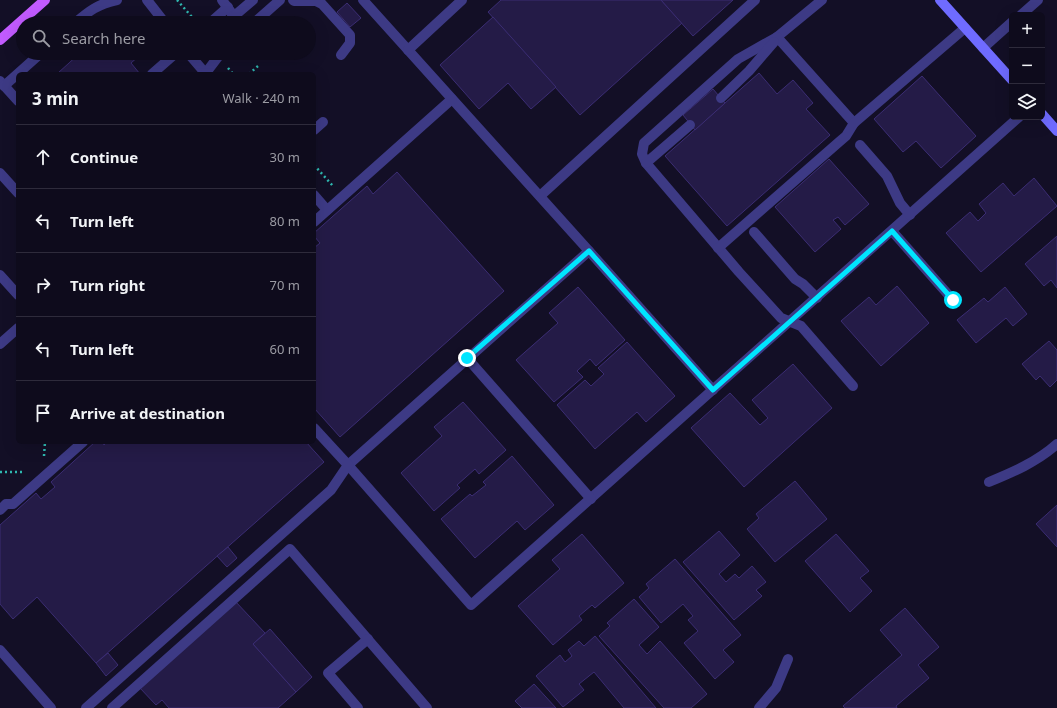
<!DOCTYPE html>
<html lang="en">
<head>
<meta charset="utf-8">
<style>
  :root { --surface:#0e0b1c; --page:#1c1929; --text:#f1f3f6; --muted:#9b9ba3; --line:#2e2b3b }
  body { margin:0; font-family:"Noto Sans",sans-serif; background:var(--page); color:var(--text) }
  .controls { position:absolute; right:12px; top:12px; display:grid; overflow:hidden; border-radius:6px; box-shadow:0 4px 16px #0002 }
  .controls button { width:36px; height:36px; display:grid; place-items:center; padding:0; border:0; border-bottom:1px solid var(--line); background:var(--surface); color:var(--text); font:20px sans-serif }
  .stop { position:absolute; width:12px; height:12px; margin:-9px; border:3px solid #00e5ff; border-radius:50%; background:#fff }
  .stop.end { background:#00e5ff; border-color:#fff; box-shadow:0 1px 4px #0008 }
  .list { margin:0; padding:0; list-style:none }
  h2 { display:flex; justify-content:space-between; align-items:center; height:52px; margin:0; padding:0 16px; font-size:17px }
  h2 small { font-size:13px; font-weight:400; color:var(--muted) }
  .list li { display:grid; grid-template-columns:26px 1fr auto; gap:12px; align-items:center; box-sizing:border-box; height:64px; padding:0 16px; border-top:1px solid var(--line) }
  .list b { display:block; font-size:15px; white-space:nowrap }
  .list em { font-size:13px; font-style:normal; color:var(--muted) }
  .icon { flex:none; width:22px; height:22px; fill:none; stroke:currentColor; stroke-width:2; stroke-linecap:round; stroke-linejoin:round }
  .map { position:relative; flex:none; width:1057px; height:708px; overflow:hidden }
  .search { position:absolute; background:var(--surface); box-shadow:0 4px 16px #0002; left:16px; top:16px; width:300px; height:44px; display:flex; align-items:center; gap:10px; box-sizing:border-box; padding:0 14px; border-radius:22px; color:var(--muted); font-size:15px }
  .panel { position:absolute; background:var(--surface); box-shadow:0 4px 16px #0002; left:16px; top:72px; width:300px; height:372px; border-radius:6px }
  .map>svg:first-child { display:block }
  .building { fill:#241b47; stroke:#3b2d73 }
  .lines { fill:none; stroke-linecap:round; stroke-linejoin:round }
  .path { stroke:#2fb8b0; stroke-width:2.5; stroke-dasharray:2 3; stroke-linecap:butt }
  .lane { stroke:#3d3a85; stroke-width:10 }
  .street { stroke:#3d3a85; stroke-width:10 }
  .secondary { stroke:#6f6bff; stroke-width:10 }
  .primary { stroke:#c25bff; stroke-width:10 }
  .route { stroke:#00e5ff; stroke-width:5 }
</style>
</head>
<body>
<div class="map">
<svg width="1057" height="708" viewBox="0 0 1057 708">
  <rect width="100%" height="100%" fill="#130f26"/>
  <g class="building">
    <path d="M501,0H661L682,23L580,115L488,12Z"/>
    <path d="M661,0H733L693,36Z"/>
    <path d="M347,3L361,18L350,27L337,12Z"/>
    <path d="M493,17L556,87L531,109L508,83L479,109L440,65Z"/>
    <path d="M80,53H136L139,56L131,63L140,74H59L58,73Z"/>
    <path d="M759,73L777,94L793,80L813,103L806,109L830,135L727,226L665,156Z"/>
    <path d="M922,76L976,136L941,168L916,141L903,152L874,119Z"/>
    <path d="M713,89L725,103L695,130L683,115Z"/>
    <path d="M829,159L869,204L845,225L838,217L833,220L841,229L815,252L775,207Z"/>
    <path d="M397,172L504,291L340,437L314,408V248L320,243L314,236V233L367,186L373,194Z"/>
    <path d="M1034,178L1057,206L981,272L946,233L970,212L978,221L986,213L979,204L1003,183L1014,196Z"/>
    <path d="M1057,236V288L1051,280L1044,286L1025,264Z"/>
    <path d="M897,286L929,323L881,366L841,321L869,297L876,305Z"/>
    <path d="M578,287L625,340L596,366L590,359L577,371L583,377L554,402L516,360L558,323L549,313Z"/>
    <path d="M1005,287L1027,314L1013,326L1006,318L976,343L957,320L984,298L988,302Z"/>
    <path d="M1049,341L1057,350V380L1050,387L1040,376L1036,380L1022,364Z"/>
    <path d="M627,342L675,396L646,422L637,412L595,449L557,405L585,380L591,386L604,374L598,368Z"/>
    <path d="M793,364L832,408L744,487L691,428L730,393L760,425L768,418L752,400Z"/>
    <path d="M463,402L506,450L479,474L475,469L457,485L460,488L434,511L401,473L442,436L434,427Z"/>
    <path d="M95,442H102L104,445L107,442H306L324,462L96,663L37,597L13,619L0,604V525L36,493L41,499L55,487L51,482Z"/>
    <path d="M512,456L554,505L525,530L517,521L475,558L441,519L470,494L472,496L486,485L483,482Z"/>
    <path d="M795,481L827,519L775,562L747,529L759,518L756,514Z"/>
    <path d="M1057,505V547L1036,524Z"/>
    <path d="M719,531L740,555L719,574L726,582L735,574L739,578L752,566L766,582L756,590L762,596L734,620L683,562Z"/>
    <path d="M582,534L624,583L595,608L592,605L579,616L582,620L553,645L518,606L560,569L552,560Z"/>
    <path d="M836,534L869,571L860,578L872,591L850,612L805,561Z"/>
    <path d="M228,547L237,558L227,567L217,556Z"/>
    <path d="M675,559L741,635L723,650L734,662L715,679L684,643L698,631L688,620L693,616L683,604L661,623L639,597L649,588L646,584Z"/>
    <path d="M634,599L659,627L639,645L647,654L660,641L707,694L691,708H664L599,636L610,626L607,623Z"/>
    <path d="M235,601L265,633L253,644L296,692L278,708H169L162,700L156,705L139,687Z"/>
    <path d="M905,608L939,647L918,665L929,678L896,706L897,708H845L843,706L902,655L880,630Z"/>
    <path d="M270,629L312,677L296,692L253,644Z"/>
    <path d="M595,636L656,708H624L594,672L579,684L584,690L563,707L536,676L560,655L565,662L572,656L568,650L579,641L584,646Z"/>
    <path d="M108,653L118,665L106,676L96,663Z"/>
    <path d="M534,684L556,708H522L515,701Z"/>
  </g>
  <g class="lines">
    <g class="path">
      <path d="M177,0L192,17"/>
      <path d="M282,55L284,53"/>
      <path d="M228,68L233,74"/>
      <path d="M249,74L258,66"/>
      <path d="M314,165L333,186"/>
      <path d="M44,456L45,442"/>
      <path d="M0,472H23"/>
    </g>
    <g class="lane">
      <path d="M147,0L165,23"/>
      <path d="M222,0L239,23"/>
      <path d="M293,0L294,1H316L322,4L350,35V43L341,55"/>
      <path d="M363,0L589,251L348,465L471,605L1019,117"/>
      <path d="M822,0L777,37L738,59L644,143L642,154L646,163L739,272L781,318L801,326L853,386"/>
      <path d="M1021,15L1038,0"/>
      <path d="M75,23C89,11 98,4 117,0"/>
      <path d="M210,23L228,7"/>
      <path d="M226,23L253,0"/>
      <path d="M254,23L280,0"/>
      <path d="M777,37L854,123"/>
      <path d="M983,48L1012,22"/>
      <path d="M408,50L462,0"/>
      <path d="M188,53L206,74"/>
      <path d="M152,74L176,53"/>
      <path d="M205,74L221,53"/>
      <path d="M0,81L18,101"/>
      <path d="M4,86L41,53"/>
      <path d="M721,98L749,71L774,42"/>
      <path d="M314,130L323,122"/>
      <path d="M860,145L887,176L900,203L910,215"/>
      <path d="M646,163L690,125"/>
      <path d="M0,173L18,193"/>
      <path d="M314,195L327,210"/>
      <path d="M540,196L755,0"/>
      <path d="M314,222L452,99"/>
      <path d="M892,231L953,300"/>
      <path d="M754,232L795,279L803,284L817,298"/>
      <path d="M718,248L839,142L846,136L854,123L965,28"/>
      <path d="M589,251L713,390"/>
      <path d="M0,275L18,295"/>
      <path d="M0,344L18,328"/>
      <path d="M467,358L591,499"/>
      <path d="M0,510L6,504H13L83,442"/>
      <path d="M86,708L331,490L348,465L314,428"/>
      <path d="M112,708L290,549L427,708"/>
      <path d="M358,708L328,673L368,639"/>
    </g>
    <g class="street">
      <path d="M989,482C1013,472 1037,462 1057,444"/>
      <path d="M0,650L51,708"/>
      <path d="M759,708L776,688L788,659"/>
    </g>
    <g class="secondary">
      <path d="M940,0L1012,80"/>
      <path d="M1042,114L1057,131"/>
    </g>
    <path class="primary" d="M0,40L45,0"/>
  </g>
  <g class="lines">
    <path class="route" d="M467,358L589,251L713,390L892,231L953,300"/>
  </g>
</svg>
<div class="controls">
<button>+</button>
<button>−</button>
<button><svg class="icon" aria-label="layers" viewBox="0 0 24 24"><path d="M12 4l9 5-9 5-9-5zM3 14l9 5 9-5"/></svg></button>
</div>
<div class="stop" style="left:953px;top:300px"></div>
<div class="stop end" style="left:467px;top:358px"></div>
<div class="search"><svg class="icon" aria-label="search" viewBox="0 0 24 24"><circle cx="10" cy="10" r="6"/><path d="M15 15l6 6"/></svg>Search here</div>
<section class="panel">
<h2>3 min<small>Walk · 240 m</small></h2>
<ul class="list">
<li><svg class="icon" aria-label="ahead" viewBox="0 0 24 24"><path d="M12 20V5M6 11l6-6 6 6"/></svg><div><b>Continue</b></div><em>30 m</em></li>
<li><svg class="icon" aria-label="left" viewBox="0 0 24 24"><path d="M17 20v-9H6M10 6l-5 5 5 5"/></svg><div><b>Turn left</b></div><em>80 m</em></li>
<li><svg class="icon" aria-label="right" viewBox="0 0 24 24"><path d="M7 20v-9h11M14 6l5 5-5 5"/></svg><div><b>Turn right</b></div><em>70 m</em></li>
<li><svg class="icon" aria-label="left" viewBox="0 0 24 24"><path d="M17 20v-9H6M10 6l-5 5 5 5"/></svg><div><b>Turn left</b></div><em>60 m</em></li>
<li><svg class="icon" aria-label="arrive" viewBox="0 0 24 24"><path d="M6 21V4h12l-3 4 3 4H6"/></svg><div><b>Arrive at destination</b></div></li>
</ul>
</section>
</div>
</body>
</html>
